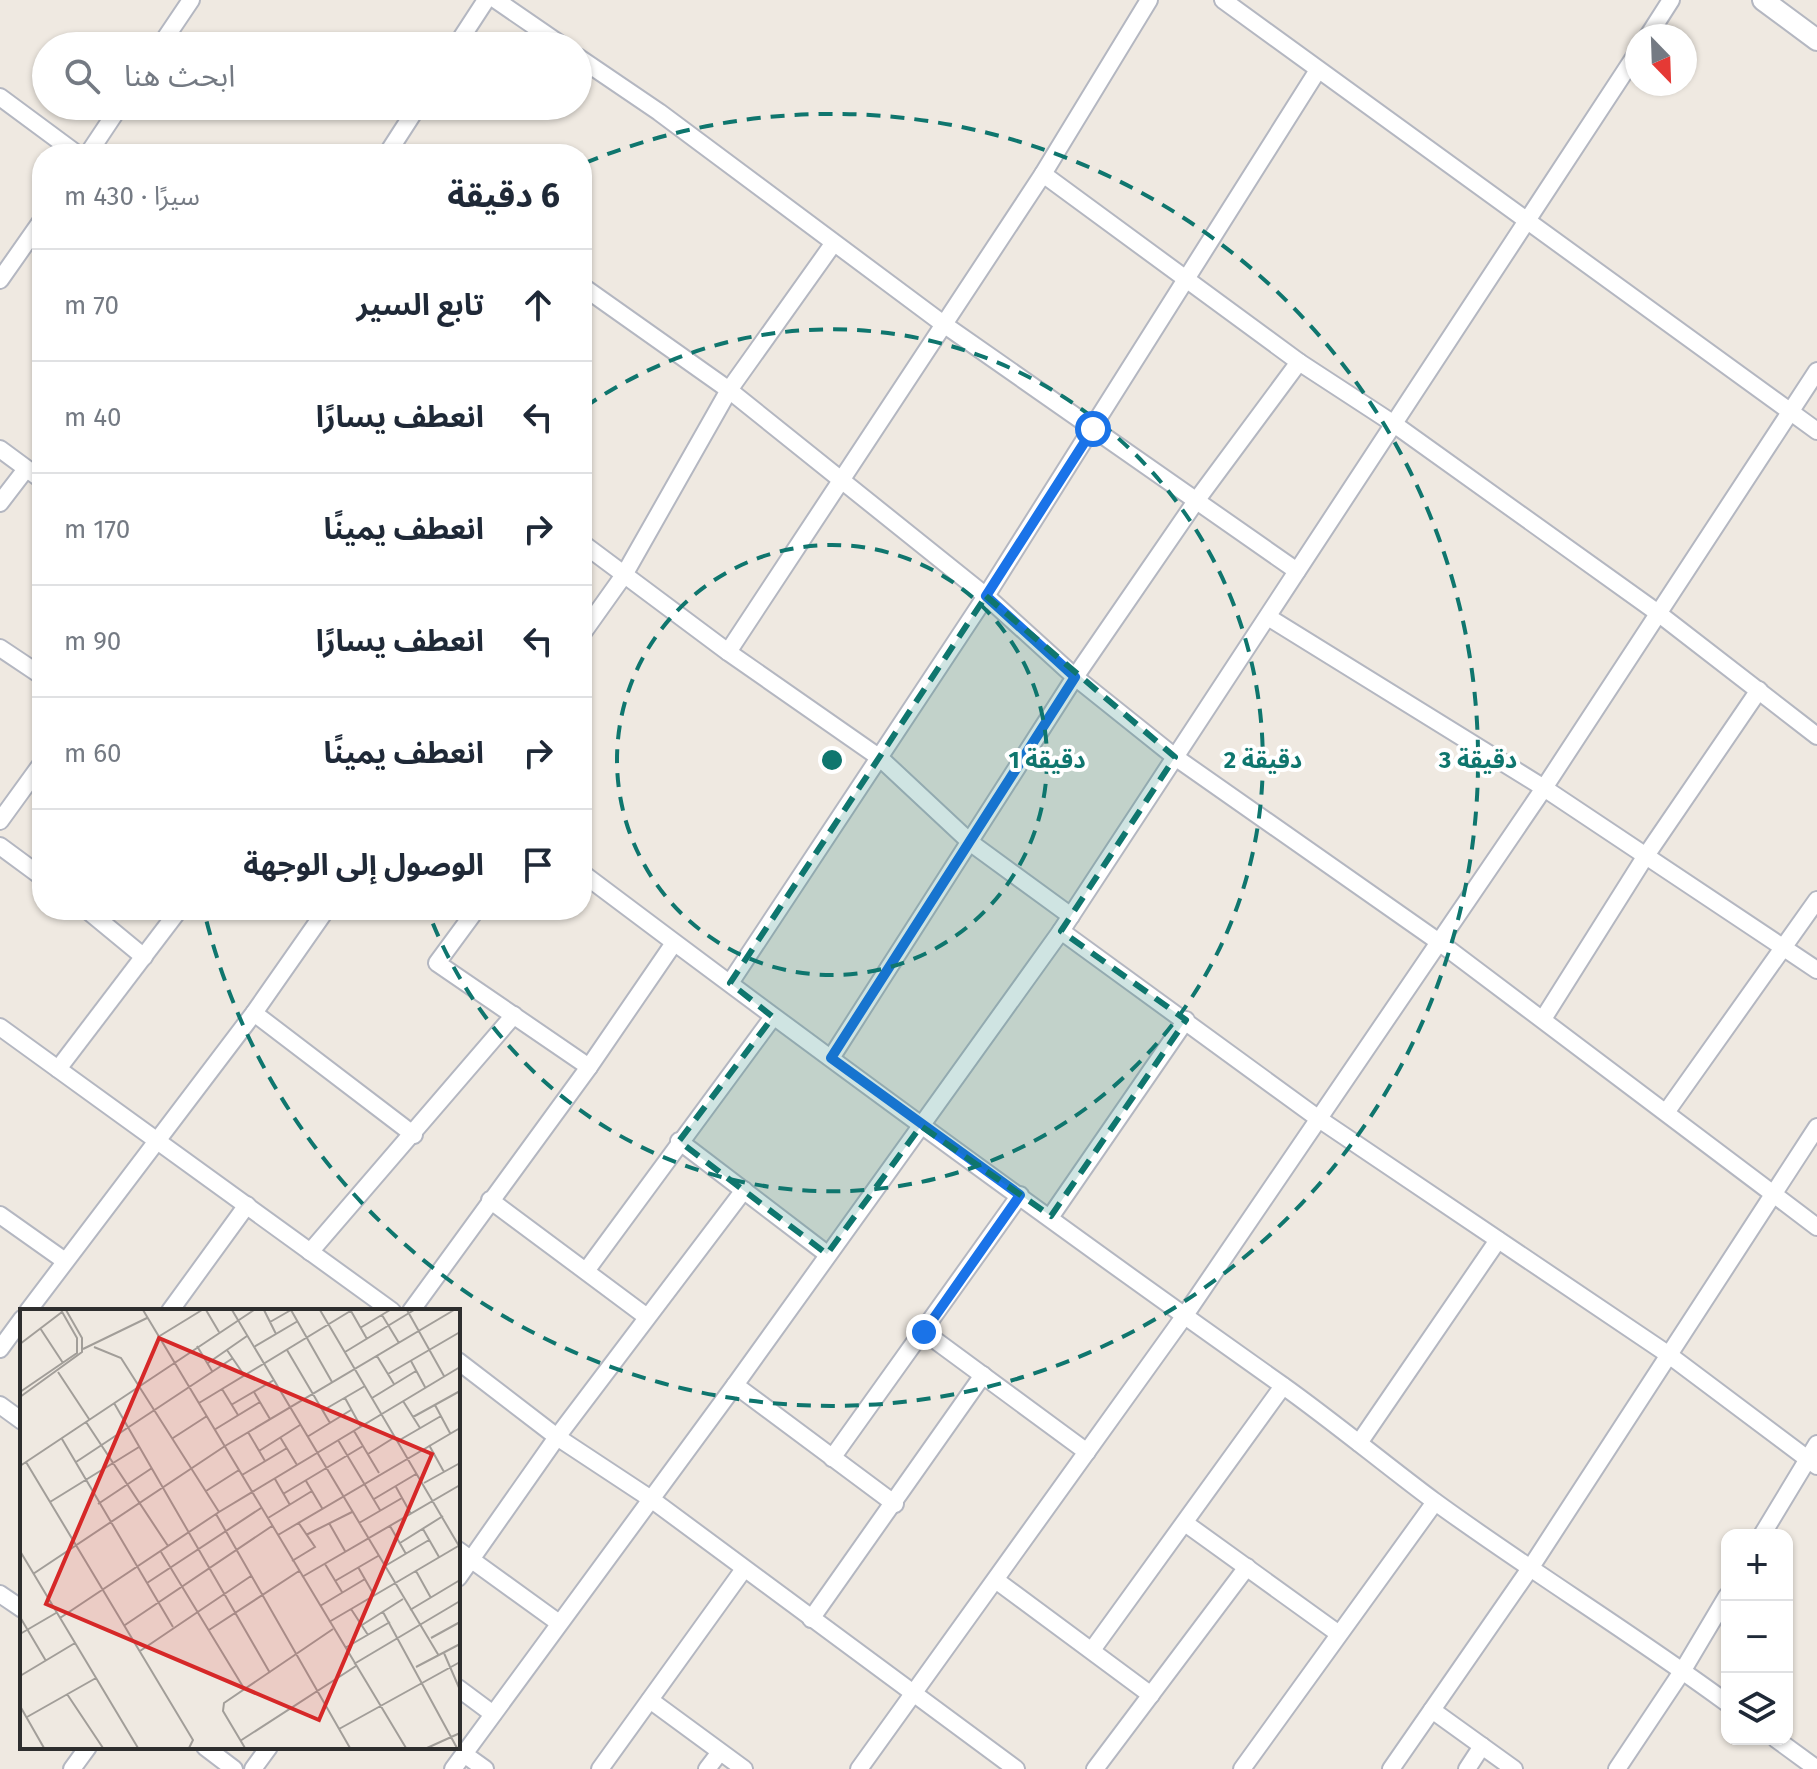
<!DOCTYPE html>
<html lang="ar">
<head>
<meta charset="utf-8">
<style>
  :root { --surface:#fff; --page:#f6f6f7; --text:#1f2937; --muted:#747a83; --line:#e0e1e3 }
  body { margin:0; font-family:"Fira Sans","Noto Sans Arabic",sans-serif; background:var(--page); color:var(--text); direction:rtl }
  .controls { position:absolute; right:24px; bottom:24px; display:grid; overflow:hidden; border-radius:16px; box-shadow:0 2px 6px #0004 }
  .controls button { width:72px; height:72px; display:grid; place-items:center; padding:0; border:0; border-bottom:2px solid var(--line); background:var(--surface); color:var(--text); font:40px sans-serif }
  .compass { position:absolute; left:1625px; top:24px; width:72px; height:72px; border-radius:50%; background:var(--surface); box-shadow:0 2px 6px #0004; rotate:157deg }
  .stop { position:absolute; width:24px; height:24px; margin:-18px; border:6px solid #1a73e8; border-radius:50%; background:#fff }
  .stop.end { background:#1a73e8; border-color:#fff; box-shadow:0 2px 8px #0008 }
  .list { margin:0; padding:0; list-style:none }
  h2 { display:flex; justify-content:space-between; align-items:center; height:104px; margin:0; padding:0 32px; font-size:34px }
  h2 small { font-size:26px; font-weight:400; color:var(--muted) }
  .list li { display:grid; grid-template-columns:52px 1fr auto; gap:24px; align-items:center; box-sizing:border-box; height:112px; padding:0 32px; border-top:2px solid var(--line) }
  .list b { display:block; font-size:30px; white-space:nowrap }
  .list em { font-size:26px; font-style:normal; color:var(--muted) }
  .icon { flex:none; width:44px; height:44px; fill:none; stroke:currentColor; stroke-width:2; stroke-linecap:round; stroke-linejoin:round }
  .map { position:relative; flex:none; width:1817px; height:1769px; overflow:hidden; direction:ltr }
  .search { position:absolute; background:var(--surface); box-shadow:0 2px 6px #0004; left:32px; top:32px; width:560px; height:88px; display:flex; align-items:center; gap:20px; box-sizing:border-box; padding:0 28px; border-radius:44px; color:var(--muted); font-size:30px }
  .panel { position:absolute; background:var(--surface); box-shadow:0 2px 6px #0004; left:32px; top:144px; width:560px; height:776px; border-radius:32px; direction:rtl }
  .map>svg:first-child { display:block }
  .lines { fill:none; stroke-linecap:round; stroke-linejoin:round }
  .minor-casing { stroke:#b4b7c1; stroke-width:20 }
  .tertiary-casing { stroke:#b4b7c1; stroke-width:24 }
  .minor { stroke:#fff; stroke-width:16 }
  .tertiary { stroke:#fff; stroke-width:20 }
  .route { stroke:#1a73e8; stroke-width:10 }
  .marked { fill:#0f766e; fill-opacity:0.2; stroke:#0f766e; stroke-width:6; stroke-dasharray:16 10; stroke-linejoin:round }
  .ring { fill:none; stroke:#0f766e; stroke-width:4; stroke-dasharray:14 10 }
  .inset-road { fill:none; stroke:#a29e99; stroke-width:2 }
  .view { fill:#d62828; fill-opacity:0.15; stroke:#d62828; stroke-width:4 }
  .inset-edge { fill:none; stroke:#2e2e2e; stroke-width:4 }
  .centre { fill:#0f766e; stroke:#fff; stroke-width:4 }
  .ring-label { font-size:24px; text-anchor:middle; font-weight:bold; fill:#0f766e; stroke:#fff; stroke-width:8; stroke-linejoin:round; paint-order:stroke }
</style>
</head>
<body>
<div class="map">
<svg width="1817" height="1769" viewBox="0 0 1817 1769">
  <rect width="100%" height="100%" fill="#efe9e1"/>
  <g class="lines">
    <g class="minor-casing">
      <g id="minor">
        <path d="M496,0L563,46"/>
        <path d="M1223,0L1817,431"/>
        <path d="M1648,36L1671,0"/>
        <path d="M160,46L191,0"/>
        <path d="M456,46L486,0"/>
        <path d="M578,57L659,112L942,323L1297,571"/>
        <path d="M0,97L77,154"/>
        <path d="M88,154L120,106"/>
        <path d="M387,154L418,106"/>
        <path d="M1043,174L1299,362L1394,424L1658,613L1817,736"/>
        <path d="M0,280L42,220"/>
        <path d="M582,286L729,390L986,596L1075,677L1175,757L1439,942L1817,1227"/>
        <path d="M0,449L42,480"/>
        <path d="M0,503L26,469"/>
        <path d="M582,543L728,652L880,758L971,843L1071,916"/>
        <path d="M1268,617L1544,788L1817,970"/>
        <path d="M582,634L624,575L729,390L833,244"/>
        <path d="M0,648L42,676"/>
        <path d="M728,652L1043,174L1149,0"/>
        <path d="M0,821L42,763"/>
        <path d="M0,846L42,877"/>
        <path d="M582,873C813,1047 1046,1218 1282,1385C1334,1422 1383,1463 1434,1501C1530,1571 1632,1633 1727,1703"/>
        <path d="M87,910L144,957"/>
        <path d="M476,910L437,963L589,1067"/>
        <path d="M1061,931L1319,1119L1669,1355L1817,1466"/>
        <path d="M730,983L986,596L1318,70"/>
        <path d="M254,1013L414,1135"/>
        <path d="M1543,1019L1645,857L1759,690"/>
        <path d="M0,1027L392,1311"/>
        <path d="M831,1058L1075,677L1196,501L1299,362"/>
        <path d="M58,1069L179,910"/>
        <path d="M1667,1111L1817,900"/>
        <path d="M679,1141L827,1254"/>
        <path d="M490,1200L647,1317"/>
        <path d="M0,1215L65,1261"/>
        <path d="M1051,1216L1186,1020"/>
        <path d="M310,1252L514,1015"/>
        <path d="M586,1271L773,1017"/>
        <path d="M28,1311L254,1013L326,910"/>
        <path d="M170,1311L247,1205"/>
        <path d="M411,1311L589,1067L674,943"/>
        <path d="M924,1332L1087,1452"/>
        <path d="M0,1349L22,1319"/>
        <path d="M458,1361L557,1437L651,1499L1016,1769"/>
        <path d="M735,1385L895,1504"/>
        <path d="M0,1405L22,1421"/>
        <path d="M1359,1443L1498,1240"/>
        <path d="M832,1458L1020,1195"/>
        <path d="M1185,1523L1339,1634"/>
        <path d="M1762,1535L1817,1444"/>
        <path d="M458,1550L559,1623"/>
        <path d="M458,1578L557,1437L744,1190"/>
        <path d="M997,1581L1151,1695"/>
        <path d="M0,1594L22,1609"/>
        <path d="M811,1619L983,1375"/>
        <path d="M1092,1650L1283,1386"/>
        <path d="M458,1688L493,1714"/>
        <path d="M650,1700L744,1769"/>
        <path d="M1432,1710L1514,1769"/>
        <path d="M1776,1739L1817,1769"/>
        <path d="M205,1747L234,1769"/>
        <path d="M464,1754L485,1769"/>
        <path d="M72,1769L88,1747"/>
        <path d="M253,1769L269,1747"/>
        <path d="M453,1769L735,1385L1061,931L1637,53"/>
        <path d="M600,1769L744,1569"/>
        <path d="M707,1769L720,1752"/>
        <path d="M859,1769L1183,1318L1544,788L1817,371"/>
        <path d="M1095,1769L1247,1567"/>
        <path d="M1242,1769L1435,1502"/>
        <path d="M1391,1769L1531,1567L1817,1127"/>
        <path d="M1467,1769L1482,1746"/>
        <path d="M1617,1769L1683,1670L1727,1596"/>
      </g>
    </g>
    <g class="tertiary-casing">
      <path id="tertiary" d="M1763,0L1817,40"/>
    </g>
    <use href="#minor" class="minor"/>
    <use href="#tertiary" class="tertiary"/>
  </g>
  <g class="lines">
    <path class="route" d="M924,1332L1020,1195L831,1058L1075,677L986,596L1093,429"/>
  </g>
  <path class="marked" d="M986,596L1175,757L1061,931L1186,1020L1051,1216L921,1126L827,1254L679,1141L773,1017L730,983Z"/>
  <g class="ring">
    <circle cx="832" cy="760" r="215"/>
    <path d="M585 407A431 431 0 1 1 428 911"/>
    <path d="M585 163A646 646 0 1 1 204 911"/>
  </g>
  <g transform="translate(20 1309)">
    <rect width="440" height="440" fill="#efe9e1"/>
    <path class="inset-road" d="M123,1L386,439M186,1L199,23M212,1L419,347M244,1L256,25M271,1L312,73M300,1L439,237M387,1L424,67M331,2L347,30M362,6L379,34M250,13L271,1M20,19L43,54M340,19L370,1M138,28L182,1M0,35L42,3M177,37L192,62M74,38L101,49L199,203M234,38L278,12M63,40L127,9M207,41L224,66M267,41L310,114M325,43L394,1M357,47L374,75M391,52L405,78M188,54L227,27M38,63L69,110M368,65L440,23M202,80L218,106M0,83L57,44V29L41,1M234,83L250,110M0,88L62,43V29L46,1M325,89L341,118M352,89L396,62M383,92L400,119M94,94L250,364M179,94L332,1M211,96L254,71M415,96L430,124M302,102L345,77M393,108L440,82M66,113L148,237M194,121L240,93M334,122L359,164M228,123L245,152M260,128L277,156M287,128L331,101M153,129L187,107M42,130L153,318M318,131L360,201M378,132L421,107M409,136L424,163M239,142L280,116M348,145L375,128M6,153L173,431L169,439M56,153L213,49M0,157L234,1M222,166L267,139M255,170L270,196M286,172L302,199M404,174L440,154M376,178L391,205M186,182L219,161M263,185L343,137M354,190L396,165M30,193L119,138M78,195L132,159M196,205L330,439M248,209L292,182M309,214L325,242M339,214L382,189M370,217L386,245M403,220L419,248M258,226L440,119M286,226L332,203M380,234L423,207M0,242L118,439M141,243L225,381M272,252L295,238L278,213M305,255L322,283M365,257L409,231M338,258L354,286M396,262L411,289M13,265L205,137L434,1M282,268L440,176M315,272L358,247M127,274L241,199M300,297L345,270M331,300L348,326M390,301L440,271M363,303L437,439M0,308L26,352M40,309L199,203L440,58M309,313L440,236M105,316L252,217M342,316L383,290M189,321L279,262M0,325L36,304M411,329L440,313M325,339L370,313M120,342L231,267M424,344L440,381M334,355L440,292M396,358L440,335M0,367L55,334M47,385L83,439M0,397L24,439M7,408L76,369M319,420L440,353M220,432L336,357M225,439L203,402L204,394L313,320M407,439L440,424"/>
    <path class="view" d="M139,29L412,145L299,411L26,295Z"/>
    <rect width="440" height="440" class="inset-edge"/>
  </g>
  <circle cx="832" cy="760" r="12" class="centre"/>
  <g class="ring-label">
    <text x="1047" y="768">1 دقيقة</text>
    <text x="1263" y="768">2 دقيقة</text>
    <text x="1478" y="768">3 دقيقة</text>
  </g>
</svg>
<div class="controls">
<button>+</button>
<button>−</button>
<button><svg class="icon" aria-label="layers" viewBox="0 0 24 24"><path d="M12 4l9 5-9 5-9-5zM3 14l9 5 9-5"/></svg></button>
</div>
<svg class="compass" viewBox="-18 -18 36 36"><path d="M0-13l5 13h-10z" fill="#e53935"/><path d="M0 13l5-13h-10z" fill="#747a83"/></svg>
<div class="stop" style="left:1093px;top:429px"></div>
<div class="stop end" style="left:924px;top:1332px"></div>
<div class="search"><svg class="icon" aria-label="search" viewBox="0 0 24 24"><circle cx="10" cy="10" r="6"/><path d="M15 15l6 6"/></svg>ابحث هنا</div>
<section class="panel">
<h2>6 دقيقة<small>سيرًا · 430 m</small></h2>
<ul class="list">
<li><svg class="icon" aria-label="ahead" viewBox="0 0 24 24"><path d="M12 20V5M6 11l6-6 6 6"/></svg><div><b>تابع السير</b></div><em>70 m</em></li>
<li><svg class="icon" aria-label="left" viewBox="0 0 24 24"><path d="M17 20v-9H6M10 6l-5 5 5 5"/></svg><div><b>انعطف يسارًا</b></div><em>40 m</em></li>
<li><svg class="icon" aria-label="right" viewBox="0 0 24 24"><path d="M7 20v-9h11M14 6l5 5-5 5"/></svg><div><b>انعطف يمينًا</b></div><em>170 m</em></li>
<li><svg class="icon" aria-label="left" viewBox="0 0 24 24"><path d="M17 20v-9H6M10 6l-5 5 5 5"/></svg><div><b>انعطف يسارًا</b></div><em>90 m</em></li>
<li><svg class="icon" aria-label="right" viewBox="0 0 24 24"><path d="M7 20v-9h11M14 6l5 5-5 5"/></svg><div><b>انعطف يمينًا</b></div><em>60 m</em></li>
<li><svg class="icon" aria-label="arrive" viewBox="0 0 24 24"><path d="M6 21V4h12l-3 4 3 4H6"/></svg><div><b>الوصول إلى الوجهة</b></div></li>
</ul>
</section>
</div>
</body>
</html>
